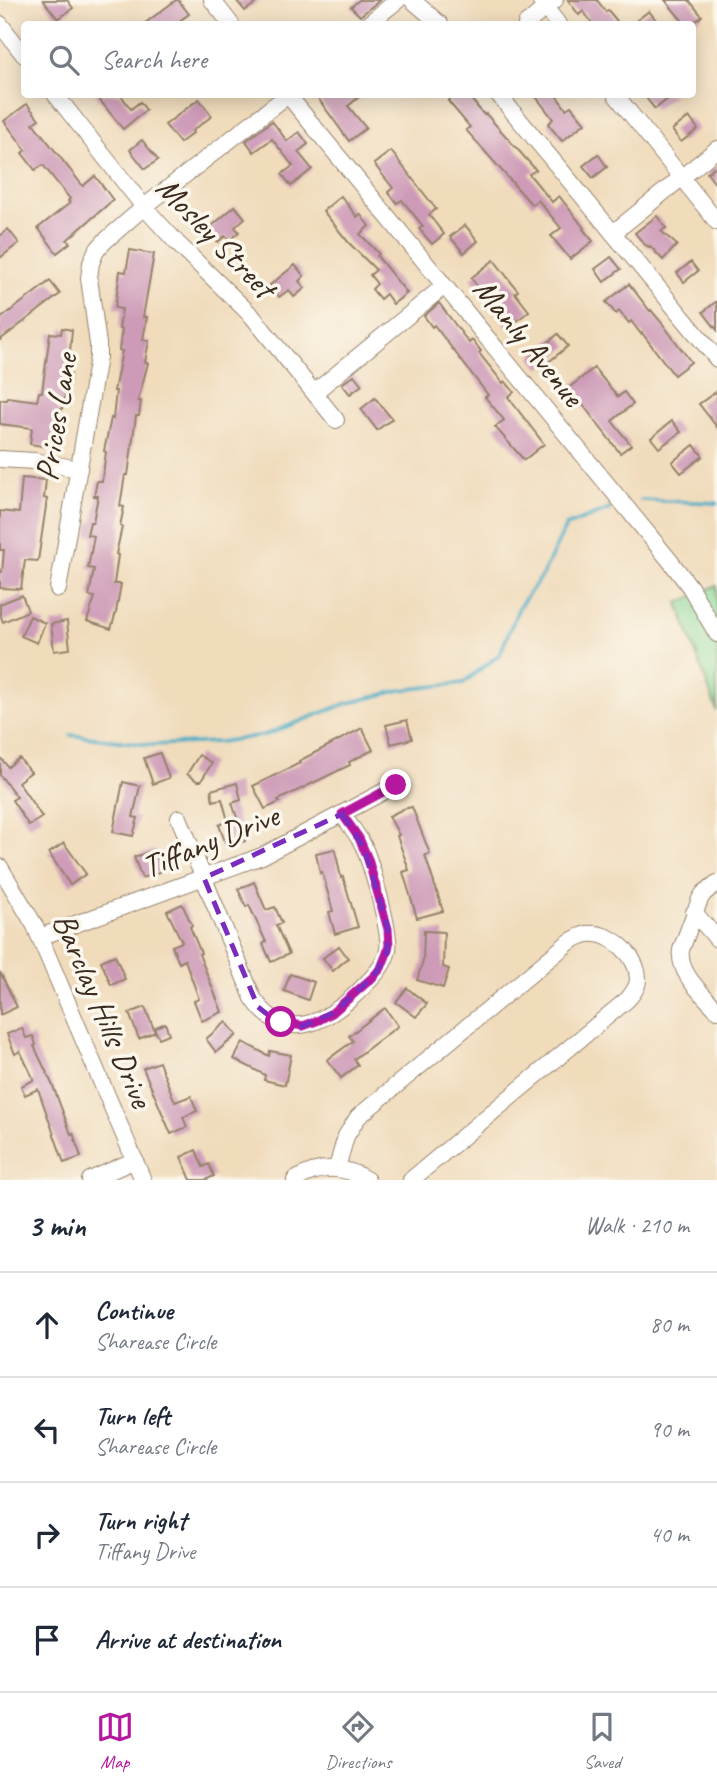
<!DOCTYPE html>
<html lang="en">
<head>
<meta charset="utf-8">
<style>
  :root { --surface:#fff; --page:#f6f6f7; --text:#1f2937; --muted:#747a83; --line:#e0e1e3; --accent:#b5179e }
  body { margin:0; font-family:Caveat,sans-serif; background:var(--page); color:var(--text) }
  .stop { position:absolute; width:21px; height:21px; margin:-16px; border:5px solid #b5179e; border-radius:50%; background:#fff }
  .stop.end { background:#b5179e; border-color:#fff; box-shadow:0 2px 7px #0008 }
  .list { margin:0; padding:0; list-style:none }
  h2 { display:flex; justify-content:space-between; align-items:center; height:91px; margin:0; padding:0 28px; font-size:30px }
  h2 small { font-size:23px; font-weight:400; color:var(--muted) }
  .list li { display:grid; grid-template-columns:46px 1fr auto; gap:21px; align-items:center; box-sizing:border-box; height:105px; padding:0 28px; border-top:2px solid var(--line) }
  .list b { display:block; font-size:26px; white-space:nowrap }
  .list p { margin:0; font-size:23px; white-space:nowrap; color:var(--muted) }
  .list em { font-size:23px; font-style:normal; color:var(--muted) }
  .icon { flex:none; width:38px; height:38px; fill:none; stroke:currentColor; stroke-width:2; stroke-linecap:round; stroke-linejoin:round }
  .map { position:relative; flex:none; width:717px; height:1180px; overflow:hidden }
  .search { position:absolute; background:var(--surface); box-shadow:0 4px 18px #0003; left:21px; right:21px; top:21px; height:77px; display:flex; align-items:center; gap:18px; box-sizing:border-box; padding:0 24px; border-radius:7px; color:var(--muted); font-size:26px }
  .sheet { height:511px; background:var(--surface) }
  nav { display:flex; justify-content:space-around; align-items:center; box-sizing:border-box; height:98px; border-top:2px solid var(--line); background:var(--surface); font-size:19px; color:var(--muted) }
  nav a { display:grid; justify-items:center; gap:4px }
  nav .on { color:var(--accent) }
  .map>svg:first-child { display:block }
  .green { fill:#8ad694; stroke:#628059; stroke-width:2 }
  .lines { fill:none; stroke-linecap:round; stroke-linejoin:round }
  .stream { stroke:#47acc6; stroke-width:3.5 }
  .building { fill:#cd9ab7 }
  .minor-casing { stroke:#96826c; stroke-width:18 }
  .minor { stroke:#fff; stroke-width:16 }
  .route { stroke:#b5179e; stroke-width:9 }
  .marked { fill:none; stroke:#7b2cbf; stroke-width:5; stroke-dasharray:14 9; stroke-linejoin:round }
  .labels { text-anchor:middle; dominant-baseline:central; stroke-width:7; stroke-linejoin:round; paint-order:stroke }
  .street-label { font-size:33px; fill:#3b2a1e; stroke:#fbf7ec }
</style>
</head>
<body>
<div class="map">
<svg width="717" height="1180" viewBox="0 0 717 1180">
  <rect width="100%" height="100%" fill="#fbf7ec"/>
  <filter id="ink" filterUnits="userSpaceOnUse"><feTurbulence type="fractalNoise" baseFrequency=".0143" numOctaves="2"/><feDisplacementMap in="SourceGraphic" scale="14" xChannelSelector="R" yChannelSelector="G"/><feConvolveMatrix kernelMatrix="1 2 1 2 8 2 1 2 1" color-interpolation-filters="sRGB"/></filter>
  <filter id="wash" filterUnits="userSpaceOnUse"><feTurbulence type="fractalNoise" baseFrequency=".00686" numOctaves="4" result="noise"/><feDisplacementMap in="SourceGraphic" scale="28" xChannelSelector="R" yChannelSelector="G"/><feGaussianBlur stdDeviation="1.57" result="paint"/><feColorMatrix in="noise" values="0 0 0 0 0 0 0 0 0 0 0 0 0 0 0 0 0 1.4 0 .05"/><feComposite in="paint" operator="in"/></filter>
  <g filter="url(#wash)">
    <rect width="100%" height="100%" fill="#f0dbbb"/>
    <path class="green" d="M717,585V712L678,603Z"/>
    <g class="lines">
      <g class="stream">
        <path d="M641,500L717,503"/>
        <path d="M71,735L151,745L220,742L265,735L345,704L401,690L463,683L500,654L519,607L543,574L566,526L610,509"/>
      </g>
    </g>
    <g id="blocks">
      <g class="building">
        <path d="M43,0H67L73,8L58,19Z"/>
        <path d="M176,0H178L189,14L175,24H144Z"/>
        <path d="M236,0H260L245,11Z"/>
        <path d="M359,0H380L360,16L351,7Z"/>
        <path d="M568,0H597L606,12L608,10L617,21L612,24H593L583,11L579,15Z"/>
        <path d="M665,0H689L702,16L692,24H685Z"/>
        <path d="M649,11L659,24H632Z"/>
        <path d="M95,94H120L131,109L140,102L146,110L123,129Z"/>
        <path d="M315,94H363L348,106L366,128L349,141Z"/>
        <path d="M456,94H467L484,115L486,114L536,170L529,174L552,202L559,196L584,228L583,229L593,241L570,259L551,236L561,228L538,200L532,205L466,130L470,127L448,101Z"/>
        <path d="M534,94H555L566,109L571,106L585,123L562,141L548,124L553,119Z"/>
        <path d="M643,94H674L655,109Z"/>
        <path d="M199,99L212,116L192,131L193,133L180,143L165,125Z"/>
        <path d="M27,104L39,119L33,123L83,186L95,176L113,200L67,240L70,243L57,253L38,228L70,203L68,201L70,199L43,165L35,170L22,153L26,150L4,121Z"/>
        <path d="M689,117L698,129L681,142L672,130Z"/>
        <path d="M272,121L287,141L299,132L308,144L298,152L312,169L291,186L282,174L293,166L272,139L254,152L246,141Z"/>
        <path d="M142,140L158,160L145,169L130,150Z"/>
        <path d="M391,151L436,209L429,215L444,234L432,244L419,229L423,226L402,200L397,203L388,192L393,188L374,164Z"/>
        <path d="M598,154L607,167L593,178L583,166Z"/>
        <path d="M717,165V186L707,173Z"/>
        <path d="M341,196L357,217L360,214L369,226L360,234L379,254L377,256L407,293L393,304L386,294L380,299L372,289L377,284L370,275L376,270L349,243L323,211Z"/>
        <path d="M235,206L245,218L235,227L239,232L229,241L225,236L218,242L207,230Z"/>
        <path d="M657,216L666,228L661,231L677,245L663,260L650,246L649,247L644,244L635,233Z"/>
        <path d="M465,225L478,241L464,253L450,237Z"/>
        <path d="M8,229L19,243L0,258V236Z"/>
        <path d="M130,250L154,254L143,317H147L143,340L149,341L145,362L148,363L138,401H141L139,416H136L128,475H125L120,506L124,507L120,526L122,527L116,554L118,555L114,584H121L116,612L111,629L87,621L95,597L89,596L94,569L88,568L94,536L87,535L90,522H93L98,496H94L97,481H102L106,452L104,451L111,418L113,419L116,391H114L122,351L119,350L122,329H119L122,309L115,308L120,271L126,272Z"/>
        <path d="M611,257L621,269L604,282L595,269Z"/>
        <path d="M494,260L518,291L515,293L529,311L508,328L499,316L503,313L483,287L480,290L471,278Z"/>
        <path d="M691,262L698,271L684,282L677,273Z"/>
        <path d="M295,265L304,276L299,281L305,288L294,297L289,290L279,297L270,285Z"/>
        <path d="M50,281L60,294L0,340V319Z"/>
        <path d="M629,284L650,311L651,310L662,323L691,362L674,375L642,333L641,334L631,321L629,323L619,311L616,314L606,302Z"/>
        <path d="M717,301V330L703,312Z"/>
        <path d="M439,303L469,343L472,340L481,351L479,353L503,383L505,381L514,392L508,397L544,444L524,460L495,427L504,420L485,397L488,395L434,325L432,327L424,316Z"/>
        <path d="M62,328L72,330L68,374H71L68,390H66L62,410L59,409L55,433L57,434L54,448L30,444L32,428L0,424V399L6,400L7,397L37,401L39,392H42L50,333L61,334Z"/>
        <path d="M558,334L568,346L540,369L531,357Z"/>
        <path d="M594,368L618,397L624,392L633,404L612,421L631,445L620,453L583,405L580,407L566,390Z"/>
        <path d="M354,375L362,385L350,394L342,384Z"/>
        <path d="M717,391V427L699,404Z"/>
        <path d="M375,398L392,419L377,430L361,409Z"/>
        <path d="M672,421L681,432L659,448L651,438Z"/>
        <path d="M694,445L703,456L681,473L672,462Z"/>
        <path d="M22,478L46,480L44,498L47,499L38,561L25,560L21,589L0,588V572H2L4,550H0V511L19,513Z"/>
        <path d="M22,595L28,611L3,622L0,614V604Z"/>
        <path d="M30,616L45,623L37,643L21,636Z"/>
        <path d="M67,621L70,649L54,651L51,624Z"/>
        <path d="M407,720L412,739L391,744L386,725Z"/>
        <path d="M362,728L373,750L349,762L350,765L278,800L280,802L265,809L253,786L300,763L299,761Z"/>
        <path d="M160,753L169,778L153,784L144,758Z"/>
        <path d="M199,755L212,763L201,781H197L187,774Z"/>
        <path d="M0,757L8,767L19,758L31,772L18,782L42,817L29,826L12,800L17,797L0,775Z"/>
        <path d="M123,782L140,786L133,817L138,818L133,836L113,832Z"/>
        <path d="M237,783L241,800L232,803L245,841L227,847L219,825L228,821L222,799L213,801L211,790Z"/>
        <path d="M412,807L430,854L425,855L443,911L417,918L403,872L409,870L397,836L399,835L389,816L403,809Z"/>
        <path d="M64,843L86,874L70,885L49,853Z"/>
        <path d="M335,849L341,878L343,877L358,927L335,934L329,912L333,911L322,872L320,873L316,853Z"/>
        <path d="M154,850L162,871L142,878L134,857Z"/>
        <path d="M254,882L266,910L275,907L282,923L276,925L289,954L271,962L263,944L266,942L249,905L246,907L238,889Z"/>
        <path d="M182,904L192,925L190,927L201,953L199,954L222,1012L202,1021L194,1001L199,999L185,960L179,963L172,946L182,942L167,911Z"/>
        <path d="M424,931L444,932L443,967L449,969L443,988L417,980L423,961Z"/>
        <path d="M339,946L348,958L333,971L323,958Z"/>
        <path d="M115,955L125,979L111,985L101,961Z"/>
        <path d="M0,972L17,1007L0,1015Z"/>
        <path d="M290,974L314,982L308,1000L284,991Z"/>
        <path d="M407,988L427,1004L416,1017L396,1002Z"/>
        <path d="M145,1007L155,1032L139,1039L129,1013Z"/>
        <path d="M385,1008L398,1026L354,1059L358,1065L341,1078L327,1060L353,1041L349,1036Z"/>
        <path d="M226,1022L237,1035L216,1052L206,1039Z"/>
        <path d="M165,1023L169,1034L159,1038L154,1028Z"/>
        <path d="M22,1028L26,1038L33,1036L36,1045L34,1046L53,1086L71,1134L73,1133L81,1157L64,1163L38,1089L25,1095L21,1086L34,1080L20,1051L15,1054L7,1034Z"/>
        <path d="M243,1042L269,1056L270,1051L291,1055L285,1085L264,1080L265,1075L234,1059Z"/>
        <path d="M159,1062L175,1102L191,1096L197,1111L183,1117L187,1127L171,1134L143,1068Z"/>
        <path d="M196,1150L203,1167L209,1164L214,1176L205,1180H191L181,1157Z"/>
      </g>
    </g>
  </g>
  <g filter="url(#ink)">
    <use href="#blocks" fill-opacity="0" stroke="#96826c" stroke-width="2"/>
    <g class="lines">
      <g class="minor-casing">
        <g id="minor">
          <path d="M212,0L231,24"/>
          <path d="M412,0L440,24"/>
          <path d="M541,2L558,24"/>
          <path d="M0,24L24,55"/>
          <path d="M368,24L398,0"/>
          <path d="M526,24L555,0"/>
          <path d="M55,94L144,207L178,244L252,316L336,420"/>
          <path d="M287,94L671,562L690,587L717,634"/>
          <path d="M498,94L717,359"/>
          <path d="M615,94L717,222"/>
          <path d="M613,233L717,149"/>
          <path d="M315,392L444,286"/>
          <path d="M0,459L34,461L79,469"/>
          <path d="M58,589L98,357V344L89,278L91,263L96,251L105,241L144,207L289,94"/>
          <path d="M179,818L253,998C284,1045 325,1023 357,993C370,980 384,968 388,950C391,932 371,863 363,845C357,834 349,824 342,814"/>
          <path d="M0,867L35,926L143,1180"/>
          <path d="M717,883L704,893L700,899L681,950C678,974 702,993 717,1010"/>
          <path d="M694,912L717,939"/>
          <path d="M40,937L262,856L396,785"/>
          <path d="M337,1168L346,1136L358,1117L568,943C574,939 581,935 588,934C611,931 638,956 638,979C638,987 633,993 628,999L411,1180"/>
          <path d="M90,1180L135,1160"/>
          <path d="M295,1180C319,1165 344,1165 367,1180"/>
        </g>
      </g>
      <use href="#minor" class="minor"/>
    </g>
  </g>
  <g class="lines" filter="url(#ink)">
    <path class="route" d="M281,1022L303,1026L319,1020L332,1013L373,977L381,968L387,953L389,945L388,929L368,859L359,838L342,814L396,785"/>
  </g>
  <path class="marked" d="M342,814L364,848L388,929L387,953L373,977L333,1013L303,1026L272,1018L258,1007L204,878Z"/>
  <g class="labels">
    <g class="street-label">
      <text transform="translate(216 237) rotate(46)">Mosley Street</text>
      <text transform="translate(529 342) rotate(51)">Manly Avenue</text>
      <text transform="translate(56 417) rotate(-81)">Prices Lane</text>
      <text transform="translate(210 841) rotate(-22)">Tiffany Drive</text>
      <text transform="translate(103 1010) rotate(67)">Barclay Hills Drive</text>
    </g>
  </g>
</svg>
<div class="stop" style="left:281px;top:1022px"></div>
<div class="stop end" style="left:396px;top:785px"></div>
<div class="search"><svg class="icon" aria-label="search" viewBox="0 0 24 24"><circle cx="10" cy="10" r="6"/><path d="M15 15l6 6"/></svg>Search here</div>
</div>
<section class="sheet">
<h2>3 min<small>Walk · 210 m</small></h2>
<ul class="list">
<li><svg class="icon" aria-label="ahead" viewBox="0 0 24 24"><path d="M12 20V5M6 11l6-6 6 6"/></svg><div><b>Continue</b><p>Sharease Circle</p></div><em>80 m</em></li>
<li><svg class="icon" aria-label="left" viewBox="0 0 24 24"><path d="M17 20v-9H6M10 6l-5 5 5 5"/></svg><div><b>Turn left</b><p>Sharease Circle</p></div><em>90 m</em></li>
<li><svg class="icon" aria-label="right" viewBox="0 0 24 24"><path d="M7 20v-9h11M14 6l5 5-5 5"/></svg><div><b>Turn right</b><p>Tiffany Drive</p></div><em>40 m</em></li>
<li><svg class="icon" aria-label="arrive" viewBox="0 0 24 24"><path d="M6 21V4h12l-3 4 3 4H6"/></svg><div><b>Arrive at destination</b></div></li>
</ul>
</section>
<nav>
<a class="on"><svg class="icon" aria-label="map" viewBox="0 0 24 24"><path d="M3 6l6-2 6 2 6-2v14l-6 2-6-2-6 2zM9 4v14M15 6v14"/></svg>Map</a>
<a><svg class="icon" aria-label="directions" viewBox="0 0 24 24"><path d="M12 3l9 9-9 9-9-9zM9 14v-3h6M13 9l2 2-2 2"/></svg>Directions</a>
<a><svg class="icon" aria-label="saved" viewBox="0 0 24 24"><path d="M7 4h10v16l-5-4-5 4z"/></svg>Saved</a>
</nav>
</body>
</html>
